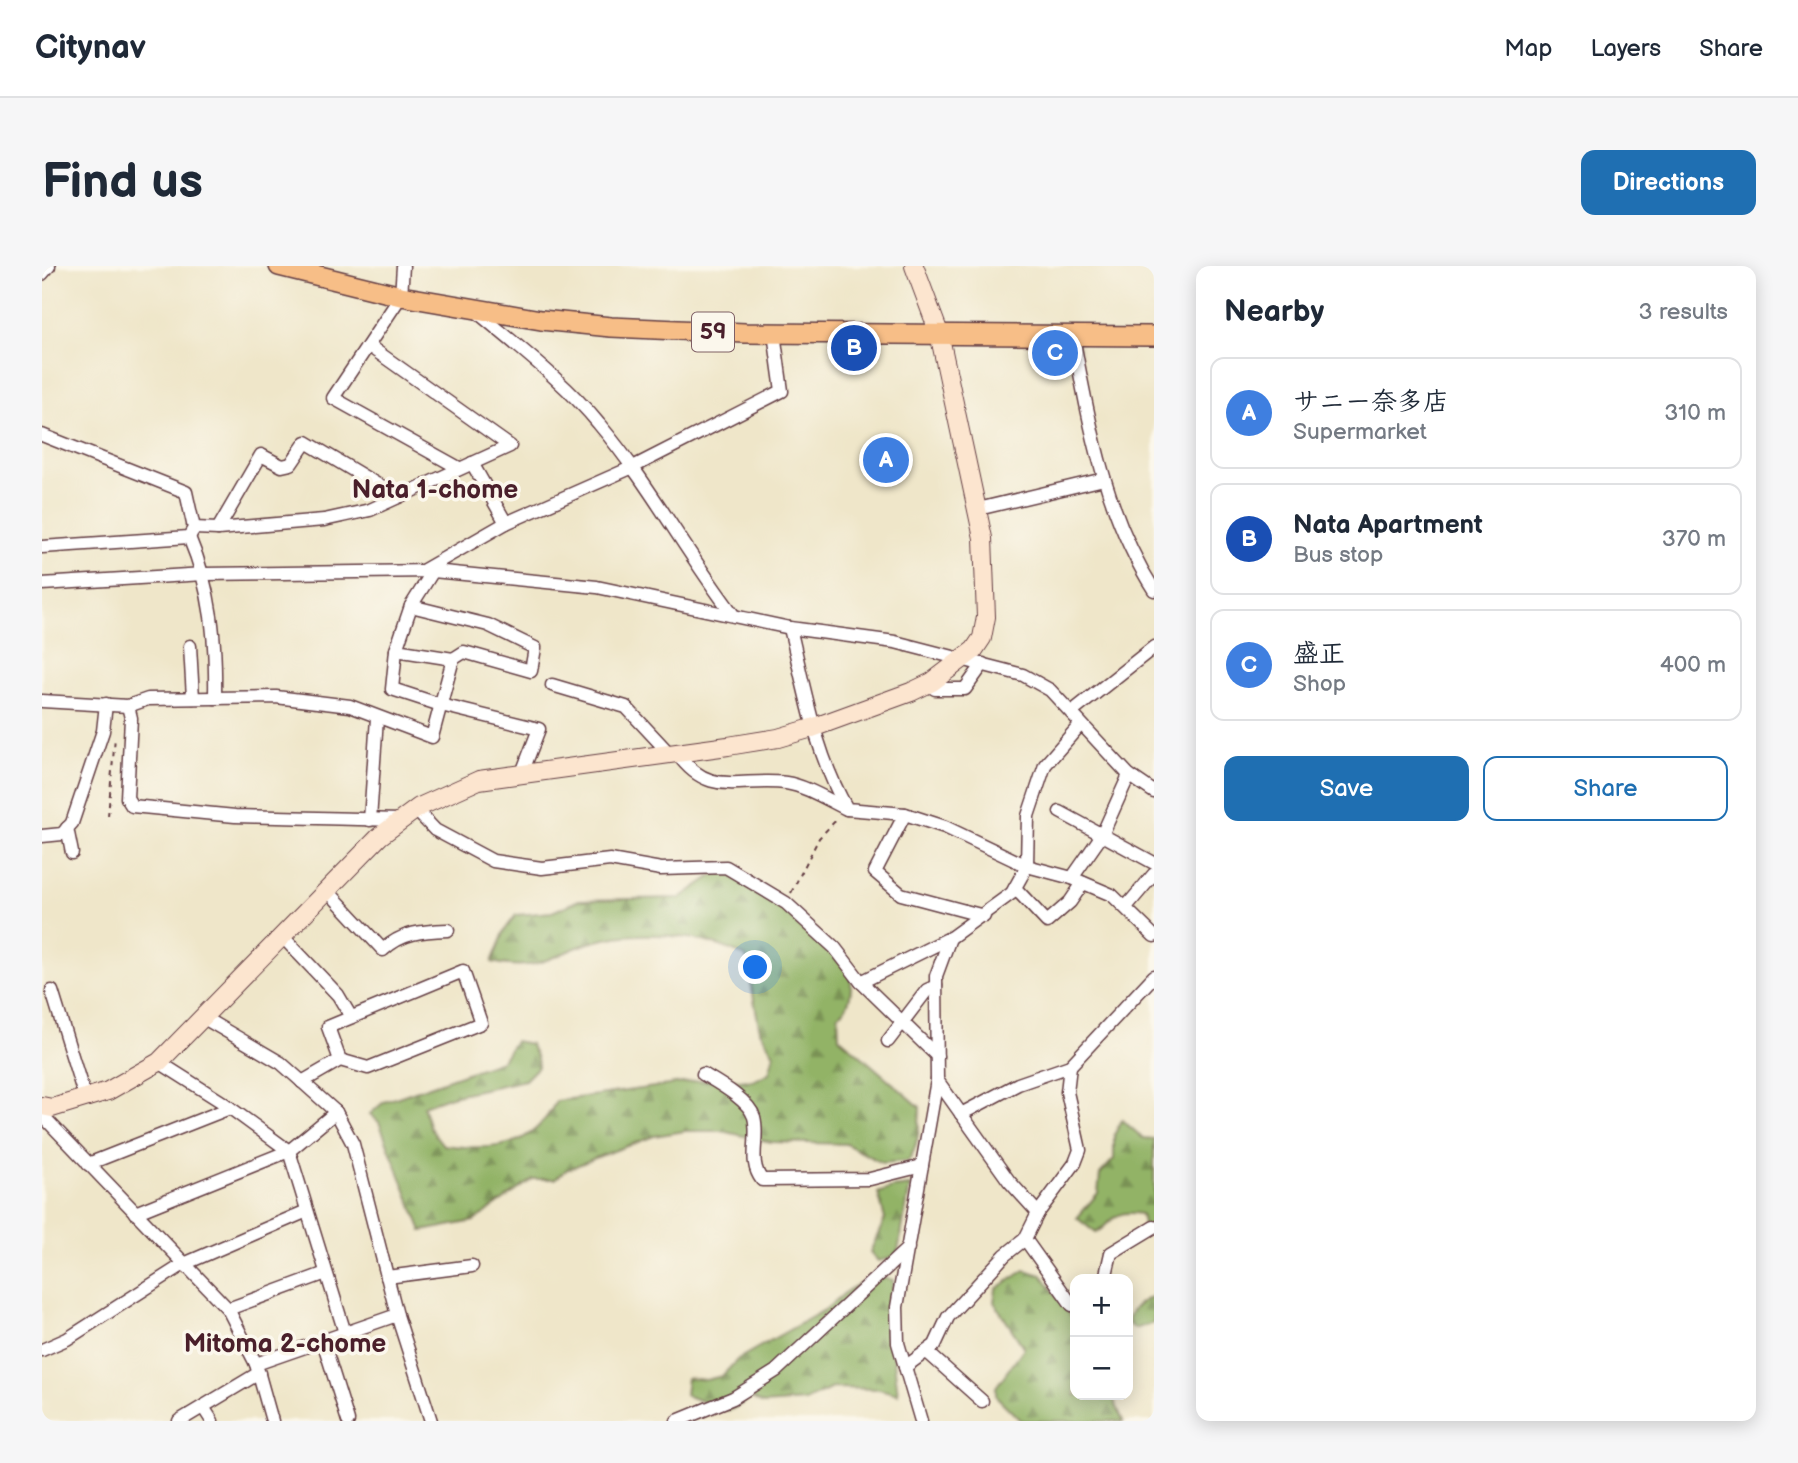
<!DOCTYPE html>
<html lang="en">
<head>
<meta charset="utf-8">
<style>
  :root { --surface:#fff; --page:#f6f6f7; --text:#1f2937; --muted:#747a83; --line:#e0e1e3; --accent:#1f6fb2 }
  body { margin:0; font-family:"Balsamiq Sans","Klee One",sans-serif; background:var(--page); color:var(--text) }
  .controls { position:absolute; right:21px; bottom:21px; display:grid; overflow:hidden; border-radius:14px; box-shadow:0 4px 18px #0003 }
  .controls button { width:63px; height:63px; display:grid; place-items:center; padding:0; border:0; border-bottom:2px solid var(--line); background:var(--surface); color:var(--text); font:35px sans-serif }
  .you { position:absolute; left:714px; top:702px; width:24px; height:24px; margin:-18px; border:5px solid #fff; border-radius:50%; background:#1a73e8; box-shadow:0 0 0 10px #1a73e833 }
  .badge { display:grid; place-items:center; width:46px; height:46px; border-radius:50%; background:var(--accent); color:#fff; font-size:23px; font-weight:700 }
  .pin { position:absolute; translate:-50% -50%; border:4px solid #fff; box-shadow:0 2px 7px #0006 }
  .list { margin:0; padding:0; list-style:none }
  h2 { display:flex; justify-content:space-between; align-items:center; height:91px; margin:0; padding:0 28px; font-size:30px }
  h2 small { font-size:23px; font-weight:400; color:var(--muted) }
  .list li { display:grid; grid-template-columns:46px 1fr auto; gap:21px; align-items:center; box-sizing:border-box; height:112px; margin:0 14px 14px; padding:0 14px; border:2px solid var(--line); border-radius:14px }
  .list b { display:block; font-size:26px; white-space:nowrap }
  .list p { margin:0; font-size:23px; white-space:nowrap; color:var(--muted) }
  .list em { font-size:23px; font-style:normal; color:var(--muted) }
  .actions { display:flex; gap:14px; padding:21px 28px }
  .actions a { flex:1; padding:16px 0; border:2px solid var(--accent); border-radius:14px; text-align:center; font-size:24px; color:var(--accent) }
  .actions .main { background:var(--accent); color:#fff }
  .map { position:relative; flex:none; width:1112px; height:1155px; overflow:hidden; border-radius:14px }
  header { display:flex; align-items:center; gap:42px; box-sizing:border-box; height:98px; padding:0 35px; background:var(--surface); border-bottom:2px solid var(--line) }
  header strong { font-size:33px }
  nav { display:flex; gap:38px; margin-inline-start:auto; font-size:24px }
  .intro { display:flex; align-items:center; justify-content:space-between; box-sizing:border-box; height:168px; padding:0 42px }
  h1 { margin:0; font-size:49px }
  .button { padding:18px 32px; border-radius:14px; background:var(--accent); color:#fff; font-size:24px; font-weight:700 }
  main { display:flex; gap:42px; padding:0 42px }
  aside { flex:1; background:var(--surface); border-radius:14px; box-shadow:0 4px 18px #0003 }
  .map>svg:first-child { display:block }
  .forest { fill:url(#forest-firs); stroke:#6e6948; stroke-width:2 }
  .lines { fill:none; stroke-linecap:round; stroke-linejoin:round }
  .street-casing { stroke:#633d43; stroke-width:15 }
  .secondary-casing { stroke:#633d43; stroke-width:20 }
  .primary-casing { stroke:#633d43; stroke-width:22 }
  .path { stroke:#633d43; stroke-width:2; stroke-dasharray:5 5; stroke-linecap:butt }
  .street { stroke:#fff; stroke-width:12 }
  .secondary { stroke:#fce5cf; stroke-width:18 }
  .primary { stroke:#f7be87; stroke-width:19 }
  .labels { text-anchor:middle; dominant-baseline:central; stroke-width:7; stroke-linejoin:round; paint-order:stroke }
  .shield { fill:#fbf7ec; stroke:#7f6065; stroke-width:2 }
  .shield-label { font-size:23px; font-weight:bold; fill:#4a1f2b }
  .neighbourhood-label { font-size:26px; font-weight:bold; fill:#4a1f2b; stroke:#fbf7ec }
</style>
</head>
<body>
<header>
<strong>Citynav</strong>
<nav><a>Map</a><a>Layers</a><a>Share</a></nav>
</header>
<div class="intro"><h1>Find us</h1><a class="button">Directions</a></div>
<main>
<div class="map">
<svg width="1112" height="1155" viewBox="0 0 1112 1155">
  <defs>
    <pattern id="forest-firs" width="22" height="20" patternUnits="userSpaceOnUse" patternTransform="scale(1.75)"><rect width="22" height="20" fill="#92b366"/><path d="M5 1l3.5 6h-7zM16 11l3.5 6h-7z" fill="#799154"/></pattern>
  </defs>
  <rect width="100%" height="100%" fill="#fbf7ec"/>
  <filter id="ink" filterUnits="userSpaceOnUse"><feTurbulence type="fractalNoise" baseFrequency=".0143" numOctaves="2"/><feDisplacementMap in="SourceGraphic" scale="14" xChannelSelector="R" yChannelSelector="G"/><feConvolveMatrix kernelMatrix="1 2 1 2 8 2 1 2 1" color-interpolation-filters="sRGB"/></filter>
  <filter id="wash" filterUnits="userSpaceOnUse"><feTurbulence type="fractalNoise" baseFrequency=".00686" numOctaves="4" result="noise"/><feDisplacementMap in="SourceGraphic" scale="28" xChannelSelector="R" yChannelSelector="G"/><feGaussianBlur stdDeviation="1.57" result="paint"/><feColorMatrix in="noise" values="0 0 0 0 0 0 0 0 0 0 0 0 0 0 0 0 0 1.4 0 .05"/><feComposite in="paint" operator="in"/></filter>
  <g filter="url(#wash)">
    <rect width="100%" height="100%" fill="#efe6c9"/>
    <g class="forest">
      <path d="M679,604L730,632L809,700C809,717 812,739 796,749L797,771L878,841C877,860 877,880 866,895L840,897L804,878L729,876L680,865H643L612,870L558,890L524,904L513,913H491L432,955L380,965L337,856L328,848L342,836L459,795L473,775L488,778L495,792L496,801L483,814L409,830L381,840L388,862L401,879C449,885 491,884 514,835L676,812L711,815L727,807L732,788L718,765L704,691C660,668 596,662 547,677C508,690 495,707 450,696L463,664L474,649L510,646L537,634L638,632Z"/>
      <path d="M1080,854L1101,872L1112,873V960L1102,963L1099,948C1071,944 1074,953 1054,967L1035,952L1056,927L1058,908L1072,893V869Z"/>
      <path d="M868,920L855,991L836,995L828,986L843,953L836,927L850,922Z"/>
      <path d="M983,1004L1000,1009L1033,1056V1129H1070L1081,1155H979L954,1130V1121L982,1082L952,1036L954,1023Z"/>
      <path d="M832,1010L851,1014L848,1061L856,1128L837,1123L790,1122L763,1135L721,1138L710,1132L687,1145L643,1129L645,1112L664,1114L680,1110L696,1093L784,1043L806,1024Z"/>
      <path d="M1112,1030V1057L1092,1063L1086,1058C1086,1043 1099,1035 1112,1030Z"/>
    </g>
  </g>
  <g filter="url(#ink)">
    <g class="lines">
      <g class="street-casing">
        <g id="street">
          <path d="M361,0L359,30L291,132L417,202"/>
          <path d="M0,8L7,0"/>
          <path d="M434,45C475,80 523,116 557,158C607,217 643,285 690,347"/>
          <path d="M1031,70C1047,157 1063,248 1112,324"/>
          <path d="M0,169L144,226L152,262L147,271"/>
          <path d="M430,197L464,257L591,201L740,125L732,67"/>
          <path d="M936,243L1062,213"/>
          <path d="M152,262L176,263L282,254L328,244L468,180L327,80"/>
          <path d="M176,263L219,189L240,200L249,198L264,176L356,231"/>
          <path d="M147,271C170,325 174,375 173,432"/>
          <path d="M0,281L147,271"/>
          <path d="M382,304L464,257"/>
          <path d="M0,318L162,308L391,305L555,321L748,362L853,376L981,409L1008,424L1087,509L1112,526"/>
          <path d="M369,340L446,359L493,382L489,405L422,386L411,393"/>
          <path d="M748,362C763,424 773,487 805,543L863,548L903,561L985,600L1030,612L1070,629L1112,670"/>
          <path d="M148,380L151,432"/>
          <path d="M354,384L350,423L399,439L497,463L480,507"/>
          <path d="M886,418L893,423H923L941,398"/>
          <path d="M510,419L584,441L627,487"/>
          <path d="M0,435L86,440L106,433L234,431L308,440L390,471L411,393L354,384L369,340L391,305"/>
          <path d="M86,440L89,452L85,532L90,540L193,550L358,554"/>
          <path d="M1030,446L1112,381"/>
          <path d="M635,487C667,533 698,511 744,517C764,520 786,534 805,543"/>
          <path d="M373,543L393,564L451,595L500,602L568,594L619,603L684,601L744,637L793,682L819,716L908,672L970,627L985,600L986,550L1003,499L1038,459"/>
          <path d="M1018,546L1112,597"/>
          <path d="M863,548L833,606L859,628L942,650"/>
          <path d="M328,554L335,452"/>
          <path d="M25,562L30,587"/>
          <path d="M0,570L20,568L30,557L61,465L64,438"/>
          <path d="M1030,612L1060,569L1087,509"/>
          <path d="M973,622L1005,656L1028,636L1041,617"/>
          <path d="M285,624L341,684C360,666 381,665 406,664"/>
          <path d="M1084,641L1112,608"/>
          <path d="M240,670L296,729L309,751"/>
          <path d="M819,716L895,790"/>
          <path d="M10,725L43,832"/>
          <path d="M162,752L239,797L294,846L311,878L355,1049L389,1155"/>
          <path d="M846,775L885,724L894,720"/>
          <path d="M117,796L180,836L247,885L303,1067"/>
          <path d="M661,808C676,817 707,834 712,851C718,873 705,895 720,914L828,913L880,900"/>
          <path d="M895,814L967,915L996,947"/>
          <path d="M260,816L298,794L326,802L439,757L421,705L286,761L298,794"/>
          <path d="M919,848L976,818L1028,800L1112,710"/>
          <path d="M0,849L186,1043L214,1098L230,1155"/>
          <path d="M46,898L188,842"/>
          <path d="M93,947L247,885L294,846"/>
          <path d="M983,973L1030,1039L1033,1036"/>
          <path d="M345,1011L430,1000"/>
          <path d="M1063,1013L1069,987L1112,961"/>
          <path d="M186,1043L284,1007"/>
          <path d="M281,1075L306,1155"/>
          <path d="M0,1084L25,1073L142,998L265,945"/>
          <path d="M885,1086L940,1135"/>
          <path d="M214,1098L355,1049"/>
          <path d="M863,1101L893,1079L906,1051L963,989L983,973L996,947L1033,897L1038,884L1025,826L1028,800"/>
          <path d="M161,1141L170,1155"/>
          <path d="M137,1155L217,1107"/>
          <path d="M635,1155L691,1132L734,1105L866,982"/>
          <path d="M879,1155L856,1077L855,1041L895,814L894,710L908,672"/>
        </g>
      </g>
      <g class="secondary-casing">
        <path id="secondary" d="M0,840L10,842L66,825L117,796L338,570L377,541L437,514L686,480L736,472L770,462L869,426L890,416L932,384L940,372L944,351L941,272L897,67L872,0"/>
      </g>
      <g class="primary-casing">
        <path id="primary" d="M237,0L359,30L499,54L569,61L703,67L1112,70"/>
      </g>
      <g class="path">
        <path d="M66,550L73,471"/>
        <path d="M749,627L777,572L796,552"/>
      </g>
      <use href="#street" class="street"/>
      <use href="#secondary" class="secondary"/>
      <use href="#primary" class="primary"/>
    </g>
  </g>
  <g class="labels">
    <rect class="shield" x="650" y="46.5" width="42" height="39" rx="5"/>
    <g class="shield-label">
      <text x="671" y="66">59</text>
    </g>
    <g class="neighbourhood-label">
      <text x="393" y="224">Nata 1-chome</text>
      <text x="243" y="1078">Mitoma 2-chome</text>
    </g>
  </g>
</svg>
<div class="controls">
<button>+</button>
<button>−</button>
</div>
<div class="you"></div>
<div class="pin badge" style="left:844px;top:194px;background:#3f7fe0">A</div>
<div class="pin badge" style="left:812px;top:82px;background:#1a4fb4">B</div>
<div class="pin badge" style="left:1013px;top:87px;background:#3f7fe0">C</div>
</div>
<aside>
<h2>Nearby<small>3 results</small></h2>
<ul class="list">
<li><span class="badge" style="background:#3f7fe0">A</span><div><b>サニー奈多店</b><p>Supermarket</p></div><em>310 m</em></li>
<li><span class="badge" style="background:#1a4fb4">B</span><div><b>Nata Apartment</b><p>Bus stop</p></div><em>370 m</em></li>
<li><span class="badge" style="background:#3f7fe0">C</span><div><b>盛正</b><p>Shop</p></div><em>400 m</em></li>
</ul>
<div class="actions"><a class="main">Save</a><a>Share</a></div>
</aside>
</main>
</body>
</html>
